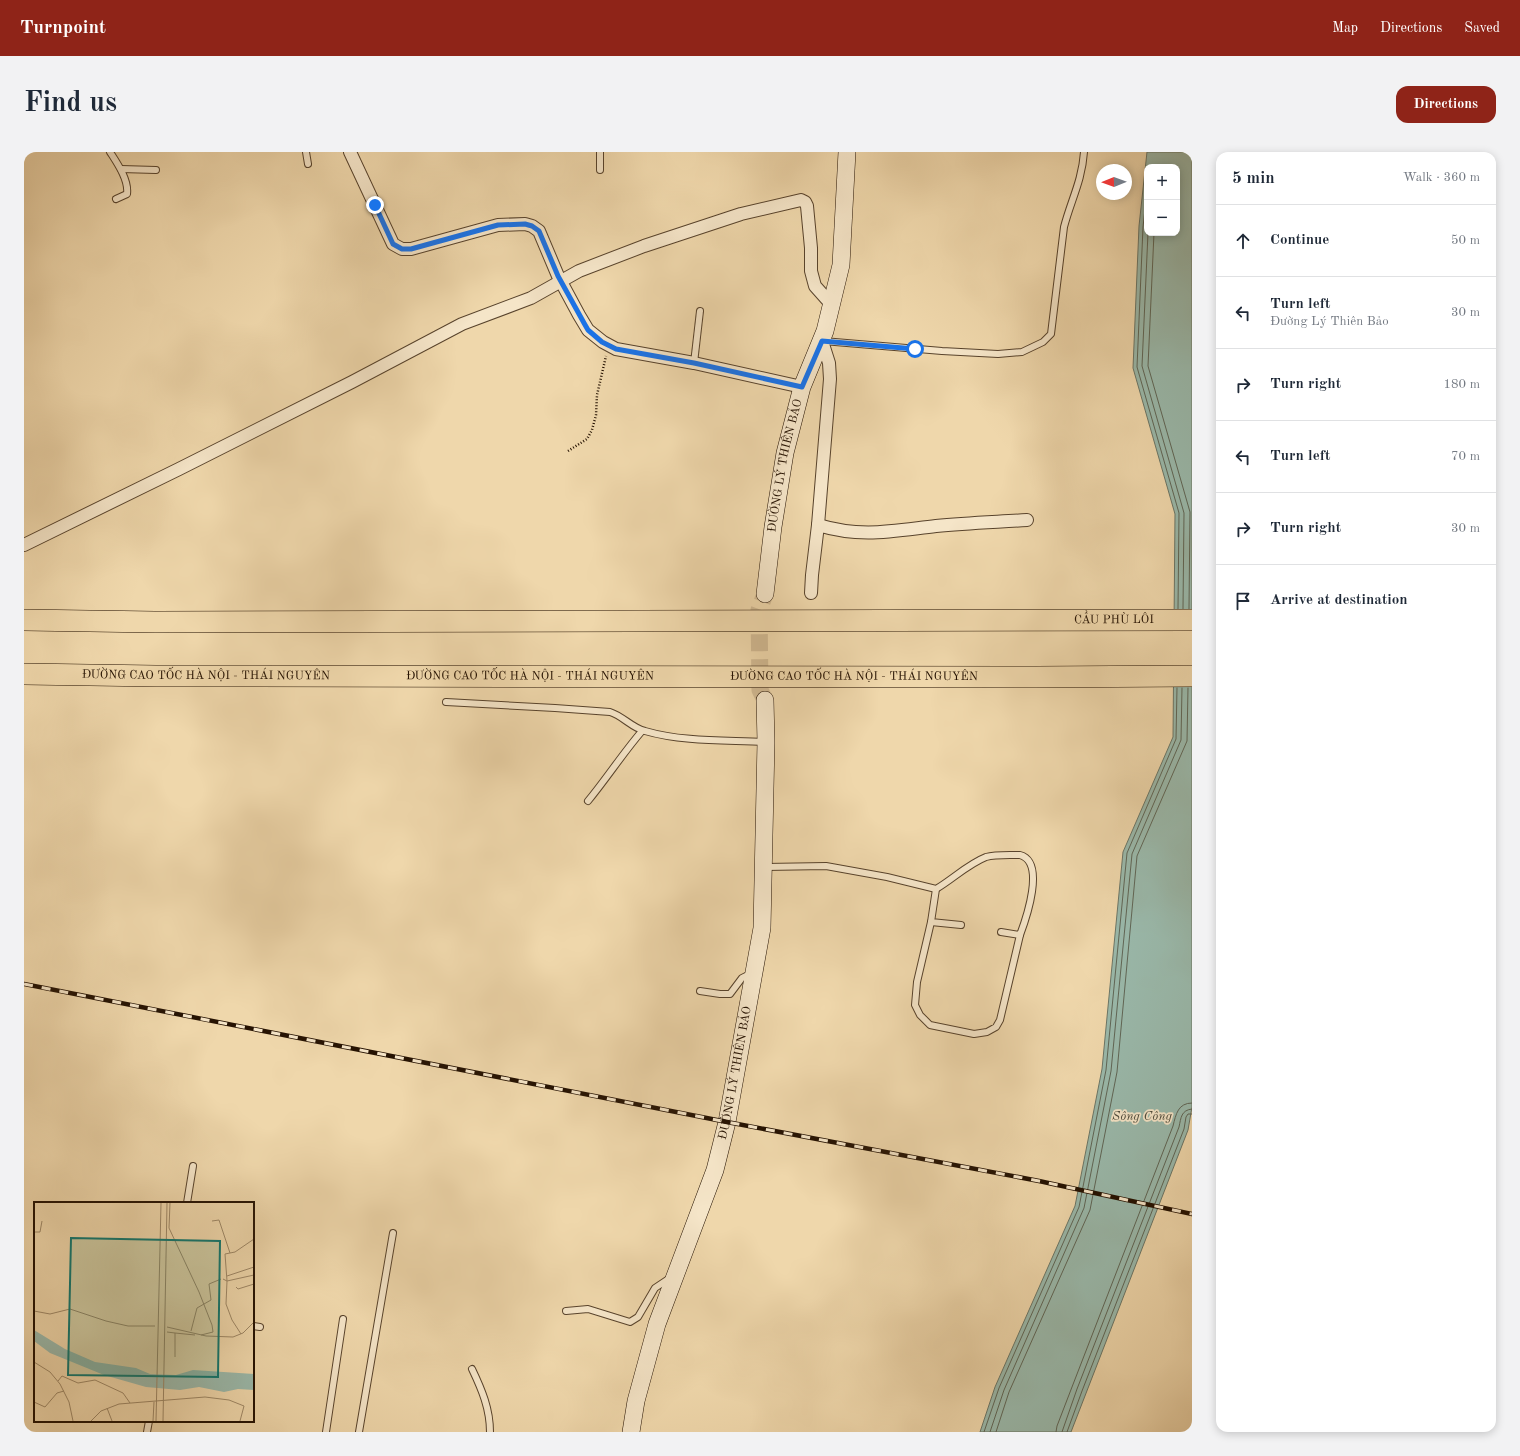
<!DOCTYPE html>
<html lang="en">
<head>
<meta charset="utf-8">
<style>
  :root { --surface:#fff; --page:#f2f2f3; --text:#1f2937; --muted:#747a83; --line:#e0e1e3; --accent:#8f2418 }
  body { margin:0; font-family:"Old Standard TT",serif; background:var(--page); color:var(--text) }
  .controls { position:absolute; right:12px; top:12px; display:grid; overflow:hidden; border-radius:8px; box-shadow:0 2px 10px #0003 }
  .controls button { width:36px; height:36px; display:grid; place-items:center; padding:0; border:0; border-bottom:1px solid var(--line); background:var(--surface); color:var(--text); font:20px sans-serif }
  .compass { position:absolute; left:1072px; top:12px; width:36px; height:36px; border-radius:50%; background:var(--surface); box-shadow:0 2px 10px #0003; rotate:269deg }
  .stop { position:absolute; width:12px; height:12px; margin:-9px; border:3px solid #1a73e8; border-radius:50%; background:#fff }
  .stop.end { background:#1a73e8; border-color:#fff; box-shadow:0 1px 4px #0008 }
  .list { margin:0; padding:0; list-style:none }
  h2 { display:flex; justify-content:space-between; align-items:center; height:52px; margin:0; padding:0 16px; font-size:17px }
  h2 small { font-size:13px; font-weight:400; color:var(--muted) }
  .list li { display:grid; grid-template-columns:26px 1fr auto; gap:12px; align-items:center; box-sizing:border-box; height:72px; padding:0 16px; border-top:1px solid var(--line) }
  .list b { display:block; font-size:15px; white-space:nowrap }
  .list p { margin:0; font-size:13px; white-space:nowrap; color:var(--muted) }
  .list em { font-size:13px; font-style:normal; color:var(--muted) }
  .icon { flex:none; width:22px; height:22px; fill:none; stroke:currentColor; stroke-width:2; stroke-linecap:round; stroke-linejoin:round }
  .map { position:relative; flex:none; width:1168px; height:1280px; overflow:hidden; border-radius:12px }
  header { display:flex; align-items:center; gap:24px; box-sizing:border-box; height:56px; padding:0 20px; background:var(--accent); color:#fff }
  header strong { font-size:19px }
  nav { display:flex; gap:22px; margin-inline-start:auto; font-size:14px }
  .intro { display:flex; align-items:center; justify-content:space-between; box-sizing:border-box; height:96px; padding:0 24px }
  h1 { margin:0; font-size:28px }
  .button { padding:10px 18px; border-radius:12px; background:var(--accent); color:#fff; font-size:14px; font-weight:700 }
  main { display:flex; gap:24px; padding:0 24px }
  aside { flex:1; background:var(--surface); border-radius:12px; box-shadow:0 2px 10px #0003 }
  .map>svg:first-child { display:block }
  .water { fill:#9ab9ab; stroke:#6b7667; fill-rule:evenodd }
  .pier { fill:#efd7ab }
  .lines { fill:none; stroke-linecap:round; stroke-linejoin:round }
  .shore { stroke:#606656; stroke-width:1 }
  .secondary-tunnel { stroke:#d1b992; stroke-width:17; stroke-dasharray:17 8; stroke-linecap:butt }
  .service-casing { stroke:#58432c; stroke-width:8 }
  .minor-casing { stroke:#58432c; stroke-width:14 }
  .secondary-casing { stroke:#251202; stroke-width:18 }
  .motorway-casing { stroke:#251202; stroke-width:22 }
  .path { stroke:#251202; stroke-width:2.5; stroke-dasharray:1 2; stroke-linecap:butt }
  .service { stroke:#f5e5c8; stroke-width:6 }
  .minor { stroke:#f5e5c8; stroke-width:12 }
  .secondary { stroke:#f5e5c8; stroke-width:17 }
  .motorway { stroke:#efd7ab; stroke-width:21 }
  .rail-casing { stroke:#251202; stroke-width:4.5 }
  .rail { stroke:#f5e5c8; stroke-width:3; stroke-dasharray:9; stroke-linecap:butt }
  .route { stroke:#1a73e8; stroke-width:5 }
  .labels { text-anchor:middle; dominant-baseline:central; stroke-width:3.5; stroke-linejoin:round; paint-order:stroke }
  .street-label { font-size:12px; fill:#251202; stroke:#f5e5c8 }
  .water-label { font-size:13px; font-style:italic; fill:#4e4c3d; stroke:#f5e5c8 }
  .inset-road { fill:none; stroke:#9e8867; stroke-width:1 }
  .view { fill:#0f766e; fill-opacity:0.15; stroke:#0f766e; stroke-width:2 }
  .inset-edge { fill:none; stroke:#251202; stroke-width:2 }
</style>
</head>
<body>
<header>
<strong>Turnpoint</strong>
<nav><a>Map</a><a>Directions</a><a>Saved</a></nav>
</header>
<div class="intro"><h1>Find us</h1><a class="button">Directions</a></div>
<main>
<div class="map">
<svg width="1168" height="1280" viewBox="0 0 1168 1280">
  <rect width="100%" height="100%" fill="#efd7ab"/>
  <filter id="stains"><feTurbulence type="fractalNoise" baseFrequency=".005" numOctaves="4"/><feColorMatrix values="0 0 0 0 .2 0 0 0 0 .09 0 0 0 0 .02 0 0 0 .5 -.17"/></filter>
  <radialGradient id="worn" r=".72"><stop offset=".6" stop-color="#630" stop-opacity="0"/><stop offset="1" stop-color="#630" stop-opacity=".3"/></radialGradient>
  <path class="water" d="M1123,0H1168V955L1164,978L1047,1280H956L971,1235L1051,1054L1078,917L1099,700L1149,585L1151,362L1109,216L1115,74ZM1123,15H1153V81H1123Z"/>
  <path class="pier" d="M1148,468H1168V524H1147Z"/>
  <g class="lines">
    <g class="shore">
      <path d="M1123,39L1119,75L1113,215L1155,361L1154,457"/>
      <path d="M1124,81L1118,214L1160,361L1159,457"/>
      <path d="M1130,81L1124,214L1166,360L1165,457"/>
      <path d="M960,1280L975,1236L1055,1055L1082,918L1103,701L1152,587L1153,536"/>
      <path d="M966,1280L980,1238L1060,1056L1087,919L1108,702L1157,588L1158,536"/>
      <path d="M972,1280L985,1240L1066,1058L1093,920L1113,704L1163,589L1164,536"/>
      <path d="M1032,1280L1033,1274L1048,1235L1149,974C1152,962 1154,951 1168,951"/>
      <path d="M1038,1280L1053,1237L1155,975C1157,966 1157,958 1168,957"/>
      <path d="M1043,1280L1058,1239L1160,977L1162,965L1164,962H1168"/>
    </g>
    <path class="secondary-tunnel" d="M741,548L736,538L735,458L741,442"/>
    <g class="service-casing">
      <g id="service">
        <path d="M86,0C93,11 105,28 103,42L92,47"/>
        <path d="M282,0L284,12"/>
        <path d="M97,17L132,18"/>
        <path d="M576,18V0"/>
        <path d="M799,189L918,199L974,202L998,200L1019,190L1027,182L1040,75C1047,48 1058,29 1060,0"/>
        <path d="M670,211L676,159"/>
        <path d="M422,550L531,556L586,560C599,564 608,576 621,579C659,590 701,588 740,590"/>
        <path d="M564,649C583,626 599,601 618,579"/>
        <path d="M741,715L802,714L863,725L912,737C929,727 944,712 962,705C969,703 979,703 986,703C989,703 993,703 996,703C1022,710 1002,767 996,783L977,780"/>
        <path d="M912,737L907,770L937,773"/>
        <path d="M907,770L893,830L891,853L896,863L906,873L950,882L963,880L972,875L976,868L996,783"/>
        <path d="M676,839L696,842H706L718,826L728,821"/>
        <path d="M163,1051L169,1014"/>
        <path d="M542,1159L564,1157L606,1170L614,1165L631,1136L646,1126"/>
        <path d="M229,1174L236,1175"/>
        <path d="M448,1217C458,1238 466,1257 466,1280"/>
        <path d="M123,1280L125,1269"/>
        <path d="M302,1280L319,1167"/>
        <path d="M335,1280L369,1081"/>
      </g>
    </g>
    <g class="minor-casing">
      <g id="minor">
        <path d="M326,0L369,92L378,97H387L474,73L501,72L508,74L515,79L534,124L555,163L564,178L579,190L592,197L670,211L778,235"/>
        <path d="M794,373L806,227L805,211L798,189"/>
        <path d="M0,393L155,317L328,230L438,172L507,146L555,119L620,94L717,62L777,48L781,50L783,54L787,96V119L791,134L807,152"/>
        <path d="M787,441L788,423L794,373C837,386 868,379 912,374C942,371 972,370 1003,368"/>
      </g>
    </g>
    <g class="secondary-casing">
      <g id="secondary">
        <path id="s1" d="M741,442L749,375L761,301L778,235L801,179L817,113L823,0"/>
        <path id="s2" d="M607,1280L612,1249L633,1172L691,1018L703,970L738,776L742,590L741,548"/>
      </g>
    </g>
    <g class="motorway-casing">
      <g id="motorway">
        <path id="s3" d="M0,468L131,470L1168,468"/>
        <path id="s4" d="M0,522L132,524L1012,525L1168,524"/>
      </g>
    </g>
    <path class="path" d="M544,299L563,287L568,278L572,263L573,243L582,204"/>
    <use href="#service" class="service"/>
    <use href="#minor" class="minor"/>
    <use href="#secondary" class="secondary"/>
    <use href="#motorway" class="motorway"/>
    <g class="rail-casing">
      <path id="rail" d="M0,832L703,970L1015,1029L1168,1062"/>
    </g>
    <use href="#rail" class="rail"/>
  </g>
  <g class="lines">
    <path class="route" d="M351,53L369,92L378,97H387L474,73L501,72L508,74L515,79L534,124L560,171L564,178L578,190L592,197L670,211L778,235L798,189L891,197"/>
  </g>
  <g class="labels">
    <g class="street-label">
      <text stroke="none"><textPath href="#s1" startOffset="130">ĐƯỜNG LÝ THIÊN BẢO</textPath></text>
      <text stroke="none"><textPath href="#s3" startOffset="1090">CẦU PHÙ LÔI</textPath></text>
      <text stroke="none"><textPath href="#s4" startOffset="182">ĐƯỜNG CAO TỐC HÀ NỘI - THÁI NGUYÊN</textPath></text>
      <text stroke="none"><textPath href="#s4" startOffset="506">ĐƯỜNG CAO TỐC HÀ NỘI - THÁI NGUYÊN</textPath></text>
      <text stroke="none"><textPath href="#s4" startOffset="830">ĐƯỜNG CAO TỐC HÀ NỘI - THÁI NGUYÊN</textPath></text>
      <text stroke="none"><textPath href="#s2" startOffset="375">ĐƯỜNG LÝ THIÊN BẢO</textPath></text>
    </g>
    <g class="water-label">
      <text x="1118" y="964">Sông Công</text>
    </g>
  </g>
  <g transform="translate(10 1050)">
    <rect width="220" height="220" fill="#efd7ab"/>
    <path d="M0,128L31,147L61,160L102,166L116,172L142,173L159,168L220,172V188L204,187L190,190L165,185L146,188L112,185L70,173L16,151L0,139Z" fill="#9ab9ab"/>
    <path class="inset-road" d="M136,1L135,26L165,90L178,123L179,130L167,133M178,19L185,18L196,51M0,30H6L8,19M220,37L201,50L191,52L193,79L220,73M193,74L220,65M189,77L193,79L192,102L198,118L207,132M202,85L204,87L220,82M0,109L16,112L36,107L72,119L94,124H121M133,125L172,134L199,135L209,131L220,120M157,129L163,106L177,98L175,82L187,77M133,130L141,131V155M141,131L161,133M0,160L16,170L26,182L35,200L39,219M24,179L28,174L44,181L61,178L89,191L96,201M0,200L11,205L23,191L30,189M73,206L78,219M57,219L67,209L85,202L171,195L195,198L210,204L206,219M119,219L120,200M122,219L127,1M129,219L133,1"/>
    <path class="view" d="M37,36L186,39L184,175L34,173Z"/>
    <rect width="220" height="220" class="inset-edge"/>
  </g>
  <rect width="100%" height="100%" filter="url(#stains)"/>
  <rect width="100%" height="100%" fill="url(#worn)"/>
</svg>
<div class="controls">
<button>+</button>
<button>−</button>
</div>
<svg class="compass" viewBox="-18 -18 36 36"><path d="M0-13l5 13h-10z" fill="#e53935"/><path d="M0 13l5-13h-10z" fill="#747a83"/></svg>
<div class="stop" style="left:891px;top:197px"></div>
<div class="stop end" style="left:351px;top:53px"></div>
</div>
<aside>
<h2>5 min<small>Walk · 360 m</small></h2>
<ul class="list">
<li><svg class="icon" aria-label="ahead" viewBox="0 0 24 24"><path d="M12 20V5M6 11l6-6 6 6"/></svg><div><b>Continue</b></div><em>50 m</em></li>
<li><svg class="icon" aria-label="left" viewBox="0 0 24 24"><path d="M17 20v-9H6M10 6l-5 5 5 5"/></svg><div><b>Turn left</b><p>Đường Lý Thiên Bảo</p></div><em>30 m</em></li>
<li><svg class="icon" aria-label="right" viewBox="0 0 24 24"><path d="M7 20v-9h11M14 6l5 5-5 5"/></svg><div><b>Turn right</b></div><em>180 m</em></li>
<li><svg class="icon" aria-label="left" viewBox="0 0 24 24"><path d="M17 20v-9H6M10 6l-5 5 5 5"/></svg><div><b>Turn left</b></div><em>70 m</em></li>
<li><svg class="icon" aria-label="right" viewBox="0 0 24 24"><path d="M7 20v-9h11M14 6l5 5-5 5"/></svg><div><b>Turn right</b></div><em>30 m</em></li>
<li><svg class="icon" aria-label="arrive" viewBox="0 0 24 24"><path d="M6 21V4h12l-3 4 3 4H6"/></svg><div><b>Arrive at destination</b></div></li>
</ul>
</aside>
</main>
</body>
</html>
